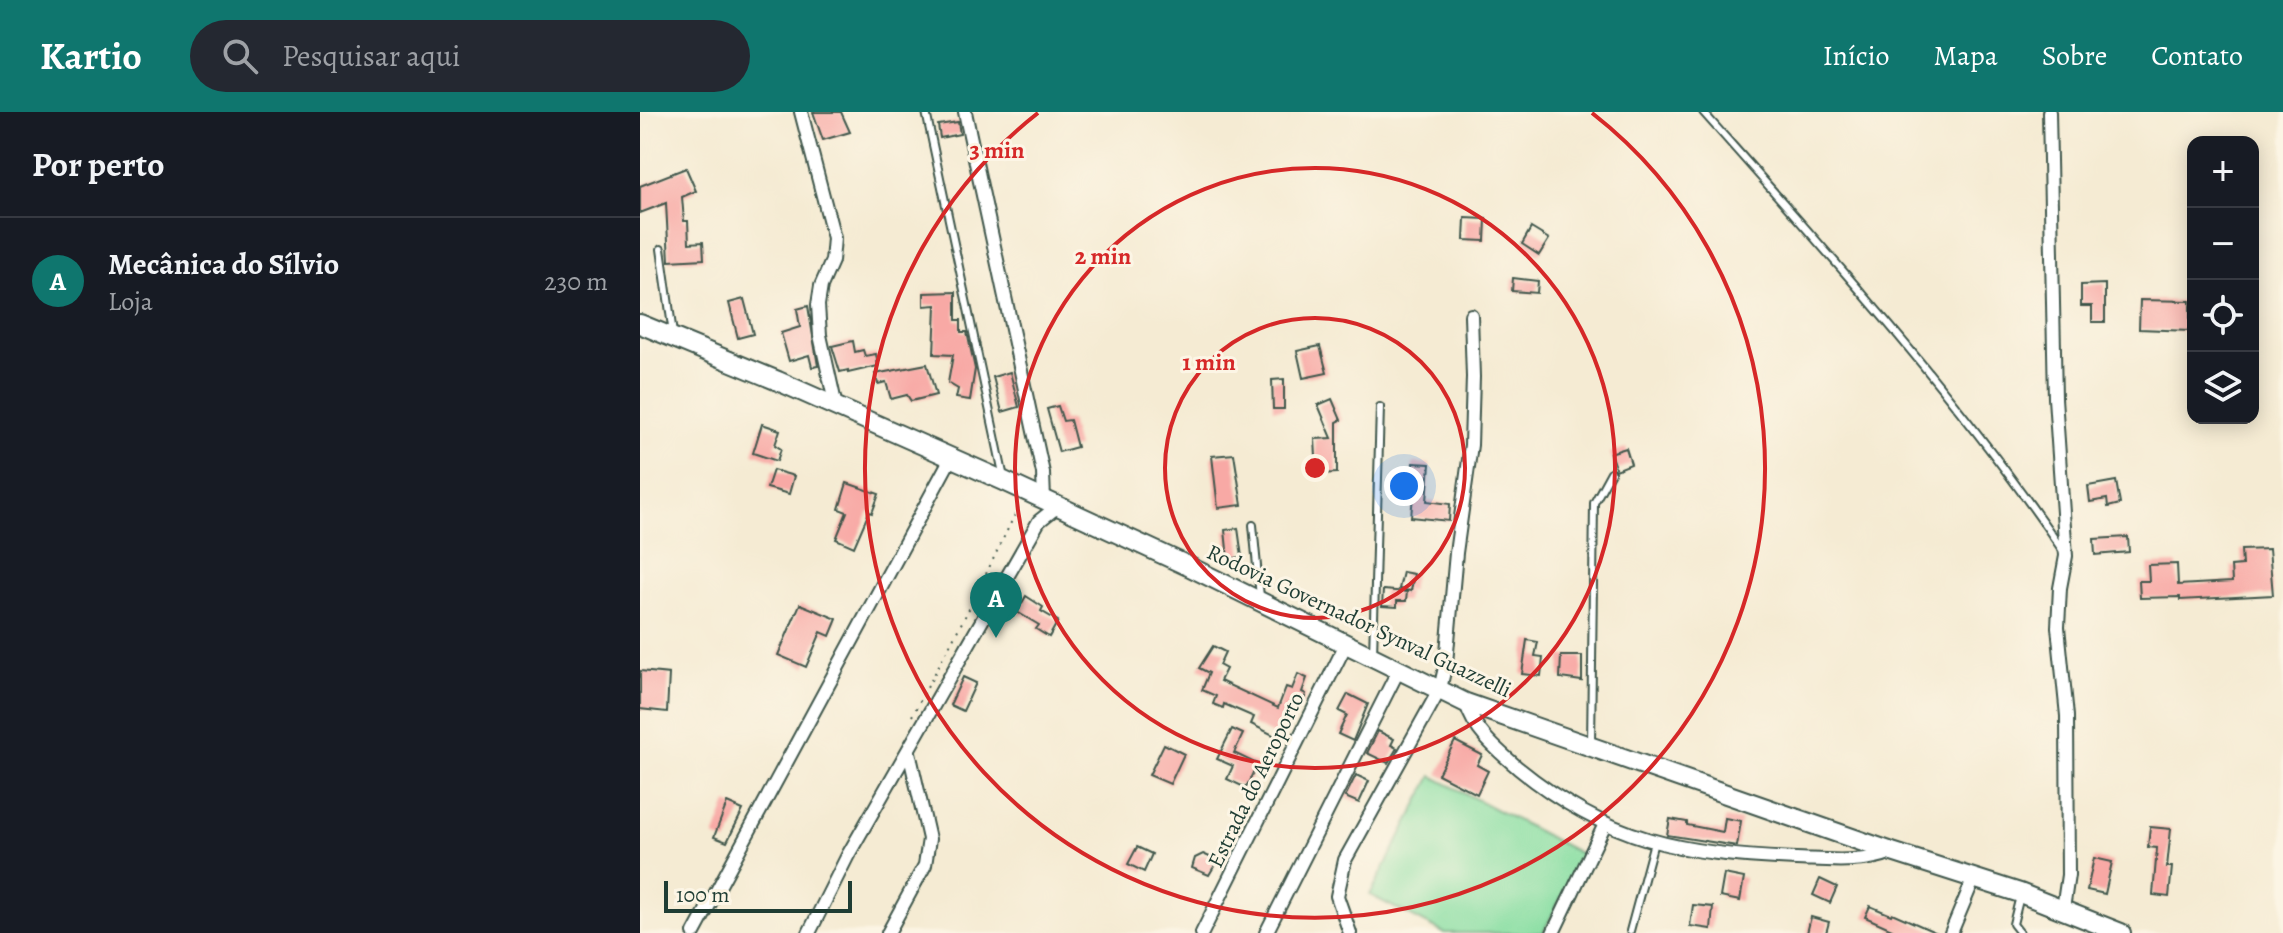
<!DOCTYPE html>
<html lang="pt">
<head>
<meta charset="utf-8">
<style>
  :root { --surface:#171b24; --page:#242831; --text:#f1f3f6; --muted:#9ea1a6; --line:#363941; --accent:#0f766e }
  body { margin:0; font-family:Alegreya,serif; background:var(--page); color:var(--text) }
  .controls { position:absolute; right:24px; top:24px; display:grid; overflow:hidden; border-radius:16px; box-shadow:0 4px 20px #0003 }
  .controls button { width:72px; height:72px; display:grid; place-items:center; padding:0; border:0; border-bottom:2px solid var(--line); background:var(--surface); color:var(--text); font:40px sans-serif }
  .scale { position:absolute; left:24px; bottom:20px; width:188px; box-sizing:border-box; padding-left:8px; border:4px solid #1f3d34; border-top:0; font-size:22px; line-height:28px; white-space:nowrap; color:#1f3d34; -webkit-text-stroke:6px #fcf5e5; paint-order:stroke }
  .you { position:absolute; left:764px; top:374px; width:28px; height:28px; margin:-20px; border:6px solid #fff; border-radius:50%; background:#1a73e8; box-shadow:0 0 0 12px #1a73e833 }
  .badge { display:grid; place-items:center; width:52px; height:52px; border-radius:50%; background:var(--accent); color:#fff; font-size:26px; font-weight:700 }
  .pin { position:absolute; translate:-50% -66px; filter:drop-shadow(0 2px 4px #0008) }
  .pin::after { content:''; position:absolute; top:42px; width:28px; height:24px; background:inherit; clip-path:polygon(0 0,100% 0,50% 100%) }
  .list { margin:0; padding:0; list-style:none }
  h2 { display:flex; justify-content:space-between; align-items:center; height:104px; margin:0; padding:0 32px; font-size:34px }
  h2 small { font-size:26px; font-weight:400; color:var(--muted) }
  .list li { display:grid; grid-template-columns:52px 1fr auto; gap:24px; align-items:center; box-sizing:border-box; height:128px; padding:0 32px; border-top:2px solid var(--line) }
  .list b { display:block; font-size:30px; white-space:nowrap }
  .list p { margin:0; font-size:26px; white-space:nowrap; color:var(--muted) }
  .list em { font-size:26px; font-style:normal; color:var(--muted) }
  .icon { flex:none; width:44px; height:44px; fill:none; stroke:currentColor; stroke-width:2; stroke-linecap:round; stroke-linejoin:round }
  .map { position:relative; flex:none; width:1643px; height:821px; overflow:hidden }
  header { display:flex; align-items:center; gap:48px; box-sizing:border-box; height:112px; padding:0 40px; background:var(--accent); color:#fff }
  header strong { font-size:38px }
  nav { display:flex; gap:44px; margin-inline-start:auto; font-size:28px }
  .search { width:560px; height:72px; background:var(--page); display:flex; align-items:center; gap:20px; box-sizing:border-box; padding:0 28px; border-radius:44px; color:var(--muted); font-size:30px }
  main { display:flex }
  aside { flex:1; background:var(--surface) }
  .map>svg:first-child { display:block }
  .green { fill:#87dea2; stroke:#538e6b; stroke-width:2 }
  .building { fill:#f8a9a5 }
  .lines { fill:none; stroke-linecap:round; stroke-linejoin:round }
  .lane-casing { stroke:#3f574c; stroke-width:10 }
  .street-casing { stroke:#3f574c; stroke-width:16 }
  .secondary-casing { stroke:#3f574c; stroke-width:22 }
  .path { stroke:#3f574c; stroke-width:2; stroke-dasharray:2 6; stroke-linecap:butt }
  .lane { stroke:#fff; stroke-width:6 }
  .street { stroke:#fff; stroke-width:12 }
  .secondary { stroke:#fff; stroke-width:18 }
  .ring { fill:none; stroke:#d62828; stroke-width:4 }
  .labels { text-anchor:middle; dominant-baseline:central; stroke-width:6; stroke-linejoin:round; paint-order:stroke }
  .street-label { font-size:22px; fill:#1f3d34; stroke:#fcf5e5 }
  .centre { fill:#d62828; stroke:#fcf5e5; stroke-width:4 }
  .ring-label { font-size:24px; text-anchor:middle; font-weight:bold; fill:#d62828; stroke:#fcf5e5; stroke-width:6; stroke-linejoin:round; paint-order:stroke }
</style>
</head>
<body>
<header>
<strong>Kartio</strong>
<div class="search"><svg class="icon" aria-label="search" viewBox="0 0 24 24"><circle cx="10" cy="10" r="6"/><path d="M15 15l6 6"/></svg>Pesquisar aqui</div>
<nav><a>Início</a><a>Mapa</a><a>Sobre</a><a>Contato</a></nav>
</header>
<main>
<aside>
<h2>Por perto<small></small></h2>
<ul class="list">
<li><span class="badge">A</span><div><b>Mecânica do Sílvio</b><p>Loja</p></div><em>230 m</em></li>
</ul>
</aside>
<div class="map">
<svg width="1643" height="821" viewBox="0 0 1643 821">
  <rect width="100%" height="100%" fill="#fcf5e5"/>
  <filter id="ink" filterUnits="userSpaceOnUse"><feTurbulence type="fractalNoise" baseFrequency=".0125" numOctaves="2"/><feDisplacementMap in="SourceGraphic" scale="16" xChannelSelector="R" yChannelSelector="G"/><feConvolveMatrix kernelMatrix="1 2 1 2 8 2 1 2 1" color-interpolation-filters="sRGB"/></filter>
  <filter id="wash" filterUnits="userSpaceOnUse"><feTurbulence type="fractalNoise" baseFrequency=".006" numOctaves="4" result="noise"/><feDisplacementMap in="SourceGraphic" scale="32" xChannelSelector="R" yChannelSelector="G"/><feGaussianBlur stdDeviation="1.8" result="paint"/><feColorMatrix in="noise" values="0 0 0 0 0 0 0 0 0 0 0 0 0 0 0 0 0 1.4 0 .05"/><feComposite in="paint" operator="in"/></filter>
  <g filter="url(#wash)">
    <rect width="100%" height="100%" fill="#f5ebd3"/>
    <path class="green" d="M792,664L943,743L903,821H804L730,783Z"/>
    <g id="blocks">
      <g class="building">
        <path d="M173,0H201L210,20L183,28Z"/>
        <path d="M318,10L320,22L300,26L298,13Z"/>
        <path d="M46,56L56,79L42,85L44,109H48L49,131L63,130L64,147L29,149L26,91L0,101V74Z"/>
        <path d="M825,106L846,107L845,129L824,128Z"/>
        <path d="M891,116L909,127L899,143L882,132Z"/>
        <path d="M873,166L898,169L897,181L872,179Z"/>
        <path d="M1465,172V210H1452V194H1441V173Z"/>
        <path d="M316,180V208H321V220H327L335,257L330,288L316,286L318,277L308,271L313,243L294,242L296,193L284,194V181Z"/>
        <path d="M104,187L113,222L98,226L89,191Z"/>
        <path d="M1500,188L1550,189V219L1499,217Z"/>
        <path d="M168,194L178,254L172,255L169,243L149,249L141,221L160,215L157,197Z"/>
        <path d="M213,229L215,240L223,238L225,244L236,242L238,254L208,261V258L200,260L192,234Z"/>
        <path d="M680,234L687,261L663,266L657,239Z"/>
        <path d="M287,252L296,283L271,289L267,283L251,287L246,270L238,272L235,262Z"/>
        <path d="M370,260L379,295L362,300L353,265Z"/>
        <path d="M644,267V297H633L632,268Z"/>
        <path d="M692,287L701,308L697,310V361L677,362L675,327L692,326L678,293Z"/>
        <path d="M418,294L423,309L430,308L437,335L419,340L407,297Z"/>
        <path d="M122,312L140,318L135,333L141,337L137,349L113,341Z"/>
        <path d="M986,336L991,352L976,358L970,341Z"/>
        <path d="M594,342L602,393L578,396L572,344Z"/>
        <path d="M773,351L790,352L787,389L810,392L809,409L771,405L774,373L771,372Z"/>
        <path d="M133,358L154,364L149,382L127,376Z"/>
        <path d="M1476,369L1480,392L1468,395L1467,387L1450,390L1448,374Z"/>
        <path d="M207,371L239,382L232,401L229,400L214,435L196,427L207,400L199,397Z"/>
        <path d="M598,416L602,445L588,447L585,418Z"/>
        <path d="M1488,425L1489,440L1455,443L1454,427Z"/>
        <path d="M1629,437L1633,483L1540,488V485L1500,486L1499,469H1509L1508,453L1537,452L1538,473L1592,470L1591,454L1602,453L1601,438Z"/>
        <path d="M763,460L774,462L771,479L759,477Z"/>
        <path d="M743,478L767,480L766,489H757V495L742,494Z"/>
        <path d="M386,484L403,495L401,499L418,509L409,525L396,517L399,513L377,500Z"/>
        <path d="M160,492L197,507L190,524L181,520L166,555L138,543Z"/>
        <path d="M887,528L898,530L895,544L903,545L901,564L882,562Z"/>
        <path d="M573,534L585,540L579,553L586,557L580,569L638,596L646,575L652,577L658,562L667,566L662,580L666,582L662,593L654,590L637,625L611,612L614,605L584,592L583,596L573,592L576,584L562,578L569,561L559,556Z"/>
        <path d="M921,544H942V569L920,566Z"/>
        <path d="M0,559L29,562L27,600L0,597Z"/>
        <path d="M323,565L336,571L323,599L310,593Z"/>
        <path d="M708,582L728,592L713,629L698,622L707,603L699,599Z"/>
        <path d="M592,617L603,622L594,641L617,652L606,676L587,667L593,654L577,647Z"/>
        <path d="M738,619L754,627L751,633L757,636L748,651L727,641Z"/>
        <path d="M815,629L842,643L837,653L848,659L837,682L798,662Z"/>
        <path d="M524,632L544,642L530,672L509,663Z"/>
        <path d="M716,663L729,669L719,691L705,685Z"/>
        <path d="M87,691L103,698L87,730L74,725Z"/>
        <path d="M1085,706L1101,709L1097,734L1027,723L1030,707L1047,710V713L1083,720Z"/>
        <path d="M1510,715L1531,717L1527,755H1532L1529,785L1513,783L1517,736L1508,735Z"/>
        <path d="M497,735L512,742L504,760L488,752Z"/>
        <path d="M563,742L572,746L575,753L569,763L552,756L555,746Z"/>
        <path d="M1454,746L1472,750L1465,782L1447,778Z"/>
        <path d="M1084,762L1104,766L1100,789L1080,785Z"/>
        <path d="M1180,767L1197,775L1190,791L1173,783Z"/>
        <path d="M1053,793L1073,795L1071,817L1050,814Z"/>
        <path d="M1230,794L1251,803L1252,801L1297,821H1250L1252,817L1225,805Z"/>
        <path d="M1171,805L1189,810L1186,821H1167Z"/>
      </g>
    </g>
  </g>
  <g filter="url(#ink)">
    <use href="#blocks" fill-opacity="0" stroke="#3f574c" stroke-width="2"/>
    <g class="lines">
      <g class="lane-casing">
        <g id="lane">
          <path d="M286,0L364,366"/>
          <path d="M1063,0C1188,141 1317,283 1423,439"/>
          <path d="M21,137L33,222"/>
          <path d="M613,413L620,485"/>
          <path d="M733,543L740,295"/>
          <path d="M951,632L954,391L971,360"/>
          <path d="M1380,784L1373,812L1380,821"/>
          <path d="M990,819L1014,730"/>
        </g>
      </g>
      <g class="street-casing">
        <g id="street">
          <path d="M161,0L194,126L192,149L181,174L178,193L180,223L196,295"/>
          <path d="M325,0L403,361L404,388"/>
          <path d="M1409,0L1415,286L1426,444L1420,476L1418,515L1427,604L1428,763L1423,797"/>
          <path d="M826,591C834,619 856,637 878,656C969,730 1042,742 1156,747C1188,748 1223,752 1252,740"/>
          <path d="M54,821L311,346"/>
          <path d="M169,821L208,743L399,409L418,394"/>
          <path d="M248,821L285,753L289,727L269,640"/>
          <path d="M562,821L706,532"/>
          <path d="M626,821L759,557"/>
          <path d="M710,821L697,784L705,748L800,577L806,551L816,441L831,333L833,265L831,203"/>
          <path d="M913,821L965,712"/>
          <path d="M1311,821L1334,766"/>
        </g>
      </g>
      <g class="secondary-casing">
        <path id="secondary" d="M0,212L138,269L364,369L548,454L826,591L1252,740L1380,781L1481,821"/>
      </g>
      <path class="path" d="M272,604L329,497L380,392"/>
      <use href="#lane" class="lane"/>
      <use href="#street" class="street"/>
      <use href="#secondary" class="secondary"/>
    </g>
  </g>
  <g class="ring">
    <circle cx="675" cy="356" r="150"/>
    <circle cx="675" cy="356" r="300"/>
    <path d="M952 1A450 450 0 1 1 398 1"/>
  </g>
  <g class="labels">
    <g class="street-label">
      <text transform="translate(719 509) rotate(25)">Rodovia Governador Synval Guazzelli</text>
      <text transform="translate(616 668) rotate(-64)">Estrada do Aeroporto</text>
    </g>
  </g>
  <circle cx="675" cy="356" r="12" class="centre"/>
  <g class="ring-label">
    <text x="357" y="46">3 min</text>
    <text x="463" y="152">2 min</text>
    <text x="569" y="258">1 min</text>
  </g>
</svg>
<div class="controls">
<button>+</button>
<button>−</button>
<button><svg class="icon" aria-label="locate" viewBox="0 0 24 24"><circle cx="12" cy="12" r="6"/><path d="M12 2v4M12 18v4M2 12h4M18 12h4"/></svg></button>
<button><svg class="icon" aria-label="layers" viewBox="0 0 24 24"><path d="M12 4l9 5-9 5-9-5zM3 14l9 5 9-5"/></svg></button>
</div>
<div class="scale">100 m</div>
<div class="you"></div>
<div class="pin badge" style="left:356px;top:526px">A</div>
</div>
</main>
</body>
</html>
